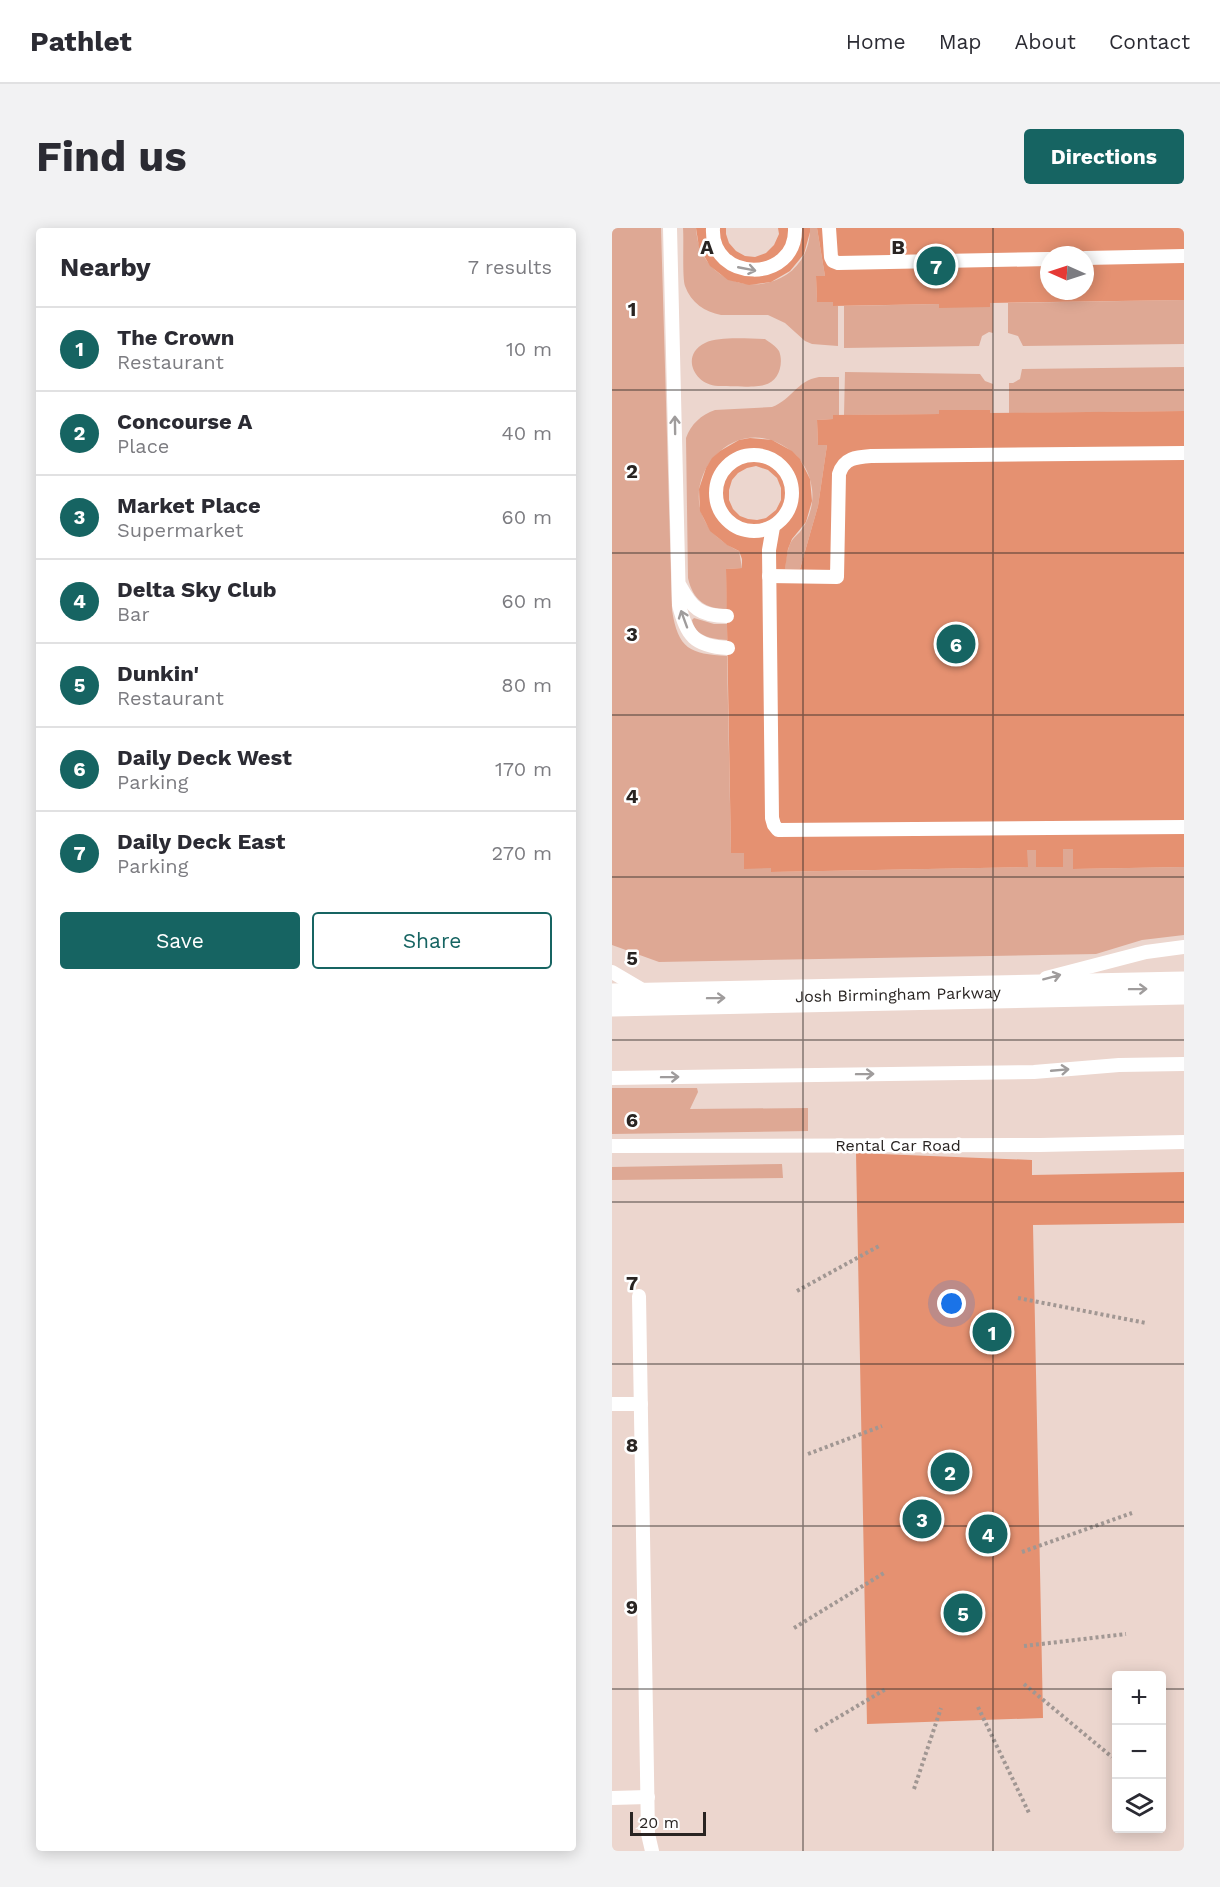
<!DOCTYPE html>
<html lang="en">
<head>
<meta charset="utf-8">
<style>
  :root { --surface:#fff; --page:#f2f2f3; --text:#2b2b33; --muted:#7c7c81; --line:#e1e1e2; --accent:#166462 }
  body { margin:0; font-family:"Work Sans",sans-serif; background:var(--page); color:var(--text) }
  .controls { position:absolute; right:18px; bottom:18px; display:grid; overflow:hidden; border-radius:6px; box-shadow:0 3px 15px #0003 }
  .controls button { width:54px; height:54px; display:grid; place-items:center; padding:0; border:0; border-bottom:2px solid var(--line); background:var(--surface); color:var(--text); font:30px sans-serif }
  .compass { position:absolute; left:428px; top:18px; width:54px; height:54px; border-radius:50%; background:var(--surface); box-shadow:0 3px 15px #0003; rotate:273deg }
  .scale { position:absolute; left:18px; bottom:15px; width:76px; box-sizing:border-box; padding-left:6px; border:3px solid #292422; border-top:0; font-size:16px; line-height:21px; white-space:nowrap; color:#292422; -webkit-text-stroke:4px #fff; paint-order:stroke }
  .you { position:absolute; left:340px; top:1076px; width:21px; height:21px; margin:-15px; border:4px solid #fff; border-radius:50%; background:#1a73e8; box-shadow:0 0 0 9px #1a73e833 }
  .badge { display:grid; place-items:center; width:39px; height:39px; border-radius:50%; background:var(--accent); color:#fff; font-size:20px; font-weight:700 }
  .pin { position:absolute; translate:-50% -50%; border:3px solid #fff; box-shadow:0 2px 6px #0006 }
  .list { margin:0; padding:0; list-style:none }
  h2 { display:flex; justify-content:space-between; align-items:center; height:78px; margin:0; padding:0 24px; font-size:26px }
  h2 small { font-size:20px; font-weight:400; color:var(--muted) }
  .list li { display:grid; grid-template-columns:39px 1fr auto; gap:18px; align-items:center; box-sizing:border-box; height:84px; padding:0 24px; border-top:2px solid var(--line) }
  .list b { display:block; font-size:22px; white-space:nowrap }
  .list p { margin:0; font-size:20px; white-space:nowrap; color:var(--muted) }
  .list em { font-size:20px; font-style:normal; color:var(--muted) }
  .actions { display:flex; gap:12px; padding:18px 24px }
  .actions a { flex:1; padding:14px 0; border:2px solid var(--accent); border-radius:6px; text-align:center; font-size:21px; color:var(--accent) }
  .actions .main { background:var(--accent); color:#fff }
  .icon { flex:none; width:33px; height:33px; fill:none; stroke:currentColor; stroke-width:2; stroke-linecap:round; stroke-linejoin:round }
  .map { position:relative; flex:none; width:572px; height:1623px; overflow:hidden; border-radius:6px }
  header { display:flex; align-items:center; gap:36px; box-sizing:border-box; height:84px; padding:0 30px; background:var(--surface); border-bottom:2px solid var(--line) }
  header strong { font-size:28px }
  nav { display:flex; gap:33px; margin-inline-start:auto; font-size:21px }
  .intro { display:flex; align-items:center; justify-content:space-between; box-sizing:border-box; height:144px; padding:0 36px }
  h1 { margin:0; font-size:42px }
  .button { padding:15px 27px; border-radius:6px; background:var(--accent); color:#fff; font-size:21px; font-weight:700 }
  main { display:flex; gap:36px; padding:0 36px }
  aside { flex:1; background:var(--surface); border-radius:6px; box-shadow:0 3px 15px #0003 }
  .map>svg:first-child { display:block }
  .built { fill:#ecd6ce; fill-rule:evenodd }
  .green { fill:#dea894 }
  .building { fill:#e59171; fill-rule:evenodd }
  .lines { fill:none; stroke-linecap:round; stroke-linejoin:round }
  .path { stroke:#a19793; stroke-width:4; stroke-dasharray:3 3; stroke-linecap:butt }
  .lane { stroke:#fff; stroke-width:14 }
  .secondary { stroke:#fff; stroke-width:33 }
  .oneway { stroke:#9f9c9c }
  .grid { fill:none; stroke:#292422; stroke-width:1.5; stroke-opacity:0.55 }
  .labels { text-anchor:middle; dominant-baseline:central; stroke-width:5; stroke-linejoin:round; paint-order:stroke }
  .street-label { font-size:16px; fill:#292422; stroke:#fff }
  .grid-label { font-size:20px; text-anchor:middle; font-weight:bold; fill:#292422; stroke:#fff; stroke-width:5; stroke-linejoin:round; paint-order:stroke }
</style>
</head>
<body>
<header>
<strong>Pathlet</strong>
<nav><a>Home</a><a>Map</a><a>About</a><a>Contact</a></nav>
</header>
<div class="intro"><h1>Find us</h1><a class="button">Directions</a></div>
<main>
<aside>
<h2>Nearby<small>7 results</small></h2>
<ul class="list">
<li><span class="badge">1</span><div><b>The Crown</b><p>Restaurant</p></div><em>10 m</em></li>
<li><span class="badge">2</span><div><b>Concourse A</b><p>Place</p></div><em>40 m</em></li>
<li><span class="badge">3</span><div><b>Market Place</b><p>Supermarket</p></div><em>60 m</em></li>
<li><span class="badge">4</span><div><b>Delta Sky Club</b><p>Bar</p></div><em>60 m</em></li>
<li><span class="badge">5</span><div><b>Dunkin'</b><p>Restaurant</p></div><em>80 m</em></li>
<li><span class="badge">6</span><div><b>Daily Deck West</b><p>Parking</p></div><em>170 m</em></li>
<li><span class="badge">7</span><div><b>Daily Deck East</b><p>Parking</p></div><em>270 m</em></li>
</ul>
<div class="actions"><a class="main">Save</a><a>Share</a></div>
</aside>
<div class="map">
<svg width="572" height="1623" viewBox="0 0 572 1623">
  <rect width="100%" height="100%" fill="#f1e3de"/>
  <path class="built" d="M0,0H572V1623H0ZM437,27H473V63H437ZM505,1448H550V1600H505Z"/>
  <g class="green">
    <path d="M0,0H49L60,382C66,421 78,426 115,428L119,625H132L133,640H159L160,644L415,639V622H424V639H450L451,621H461L462,641L572,639V707L530,712L484,726L47,734L0,717Z"/>
    <path d="M71,0H84C89,77 198,73 198,0H205L213,48L204,49L205,73L221,74V78H226V118L200,116L193,113L173,95L156,87H109C93,84 79,75 73,58C70,49 72,12 71,0Z"/>
    <path d="M572,72V116L411,118L406,108L396,105V75Z"/>
    <path d="M378,75H381V105L377,104L370,108L367,118L232,120V78L327,76V79L378,78Z"/>
    <path d="M153,111C157,114 164,118 167,123C172,135 167,154 152,157C143,160 117,158 106,158C82,157 68,127 93,115C108,108 136,111 153,111Z"/>
    <path d="M572,139V183L397,185V155H401L408,151L410,141Z"/>
    <path d="M233,144L368,146L373,153L381,156V185H378V182H328L327,186L232,187Z"/>
    <path d="M207,149H227V187L221,191L205,192L206,217H215L206,278L188,341H173C174,331 175,322 179,314C181,310 185,307 188,304C197,292 202,276 200,261C198,244 189,229 175,220C110,176 41,283 127,323L130,340L114,341L115,381C93,381 81,372 76,350L74,210C79,196 89,187 103,182L160,179C181,171 184,153 207,149Z"/>
    <path d="M82,390L102,396H115V412C101,411 83,409 80,392Z"/>
    <path d="M0,860H85L86,864L78,881L196,880V903L0,906Z"/>
    <path d="M170,936L171,950L0,952V939Z"/>
  </g>
  <g class="building">
    <path d="M84,0H114V6L117,15L124,23L133,28L143,29L154,25L162,17L167,6L166,0H198V4L192,26L178,43L159,54L137,57L116,52L98,38L87,19Z"/>
    <path d="M205,0H572V72L378,75V79L327,80V76L221,78V74H205L204,48H213ZM437,27H473V63H437Z"/>
    <path d="M327,182H378V185L572,183V639L461,641V621H451V639H424V622H415L416,639L159,644V640L132,641V625H119L114,341L130,340V331L127,323L115,317L98,303L88,283L87,261L94,240L100,230L108,223L127,212L138,210L160,212L180,223L188,231L198,251L200,273L194,294L180,311L176,321L173,341H188L206,278L215,217H206L205,192L221,191V187L327,186ZM144,238L156,242L165,250L169,260V272L164,282L154,290L145,292L136,291L128,288L121,281L117,272V262L120,252L126,245L135,240Z"/>
    <path d="M244,925L420,932V947L572,944V995L421,997L431,1490L255,1496Z"/>
  </g>
  <g class="lines">
    <g class="path">
      <path d="M185,1063L267,1018"/>
      <path d="M406,1070L534,1095"/>
      <path d="M196,1226L270,1198"/>
      <path d="M410,1324L520,1285"/>
      <path d="M182,1400L272,1345"/>
      <path d="M412,1418L514,1406"/>
      <path d="M412,1456L500,1529"/>
      <path d="M366,1479L418,1587"/>
      <path d="M203,1503L274,1461"/>
      <path d="M302,1561L329,1480"/>
    </g>
    <g class="lane">
      <path d="M58,0L67,377C75,408 82,418 116,420"/>
      <path d="M101,0C98,55 185,56 183,0"/>
      <path d="M217,0L219,29L221,33L226,35L437,31"/>
      <path d="M473,30L572,28"/>
      <circle cx="142" cy="265" r="38"/>
      <path d="M161,299L157,322L160,590L162,597L166,602L572,599"/>
      <path d="M157,348L225,349L227,246C232,230 244,229 259,228L572,225"/>
      <path d="M68,358C80,380 88,388 115,388"/>
      <path d="M0,744L34,764"/>
      <path d="M434,750L534,724L572,719"/>
      <path d="M0,850L422,844L507,837L572,836"/>
      <path d="M0,918L428,917L572,914"/>
      <path d="M27,1068L36,1606L40,1623"/>
      <path d="M0,1176H29"/>
      <path d="M0,1570L36,1569"/>
    </g>
    <path class="secondary" id="s1" d="M0,772L572,760"/>
  </g>
  <defs><path id="oneway-shaft" d="M-6 0H5M1.5-3L5.5 0L1.5 3" fill="none" stroke-width="1.6" stroke-linecap="round" stroke-linejoin="round" transform="scale(1.5)"/></defs>
  <g class="oneway">
    <use href="#oneway-shaft" transform="translate(135 41) rotate(11)"/>
    <use href="#oneway-shaft" transform="translate(63 197) rotate(-91)"/>
    <use href="#oneway-shaft" transform="translate(72 391) rotate(-110)"/>
    <use href="#oneway-shaft" transform="translate(440 749) rotate(-15)"/>
    <use href="#oneway-shaft" transform="translate(526 761) rotate(-1)"/>
    <use href="#oneway-shaft" transform="translate(104 770) rotate(-1)"/>
    <use href="#oneway-shaft" transform="translate(448 842) rotate(-5)"/>
    <use href="#oneway-shaft" transform="translate(253 846) rotate(-1)"/>
    <use href="#oneway-shaft" transform="translate(58 849) rotate(-1)"/>
  </g>
  <path class="grid" d="M191,0V1623M381,0V1623M0,162H572M0,325H572M0,487H572M0,649H572M0,812H572M0,974H572M0,1136H572M0,1298H572M0,1461H505M550,1461H572"/>
  <g class="labels">
    <g class="street-label">
      <text stroke="none"><textPath href="#s1" startOffset="286">Josh Birmingham Parkway</textPath></text>
      <text x="286" y="917">Rental Car Road</text>
    </g>
  </g>
  <g class="grid-label">
    <text x="95" y="26">A</text>
    <text x="286" y="26">B</text>
    <text x="20" y="88">1</text>
    <text x="20" y="250">2</text>
    <text x="20" y="413">3</text>
    <text x="20" y="575">4</text>
    <text x="20" y="737">5</text>
    <text x="20" y="899">6</text>
    <text x="20" y="1062">7</text>
    <text x="20" y="1224">8</text>
    <text x="20" y="1386">9</text>
  </g>
</svg>
<div class="controls">
<button>+</button>
<button>−</button>
<button><svg class="icon" aria-label="layers" viewBox="0 0 24 24"><path d="M12 4l9 5-9 5-9-5zM3 14l9 5 9-5"/></svg></button>
</div>
<svg class="compass" viewBox="-18 -18 36 36"><path d="M0-13l5 13h-10z" fill="#e53935"/><path d="M0 13l5-13h-10z" fill="#7c7c81"/></svg>
<div class="scale">20 m</div>
<div class="you"></div>
<div class="pin badge" style="left:380px;top:1104px">1</div>
<div class="pin badge" style="left:338px;top:1244px">2</div>
<div class="pin badge" style="left:310px;top:1291px">3</div>
<div class="pin badge" style="left:376px;top:1306px">4</div>
<div class="pin badge" style="left:351px;top:1385px">5</div>
<div class="pin badge" style="left:344px;top:416px">6</div>
<div class="pin badge" style="left:324px;top:38px">7</div>
</div>
</main>
</body>
</html>
